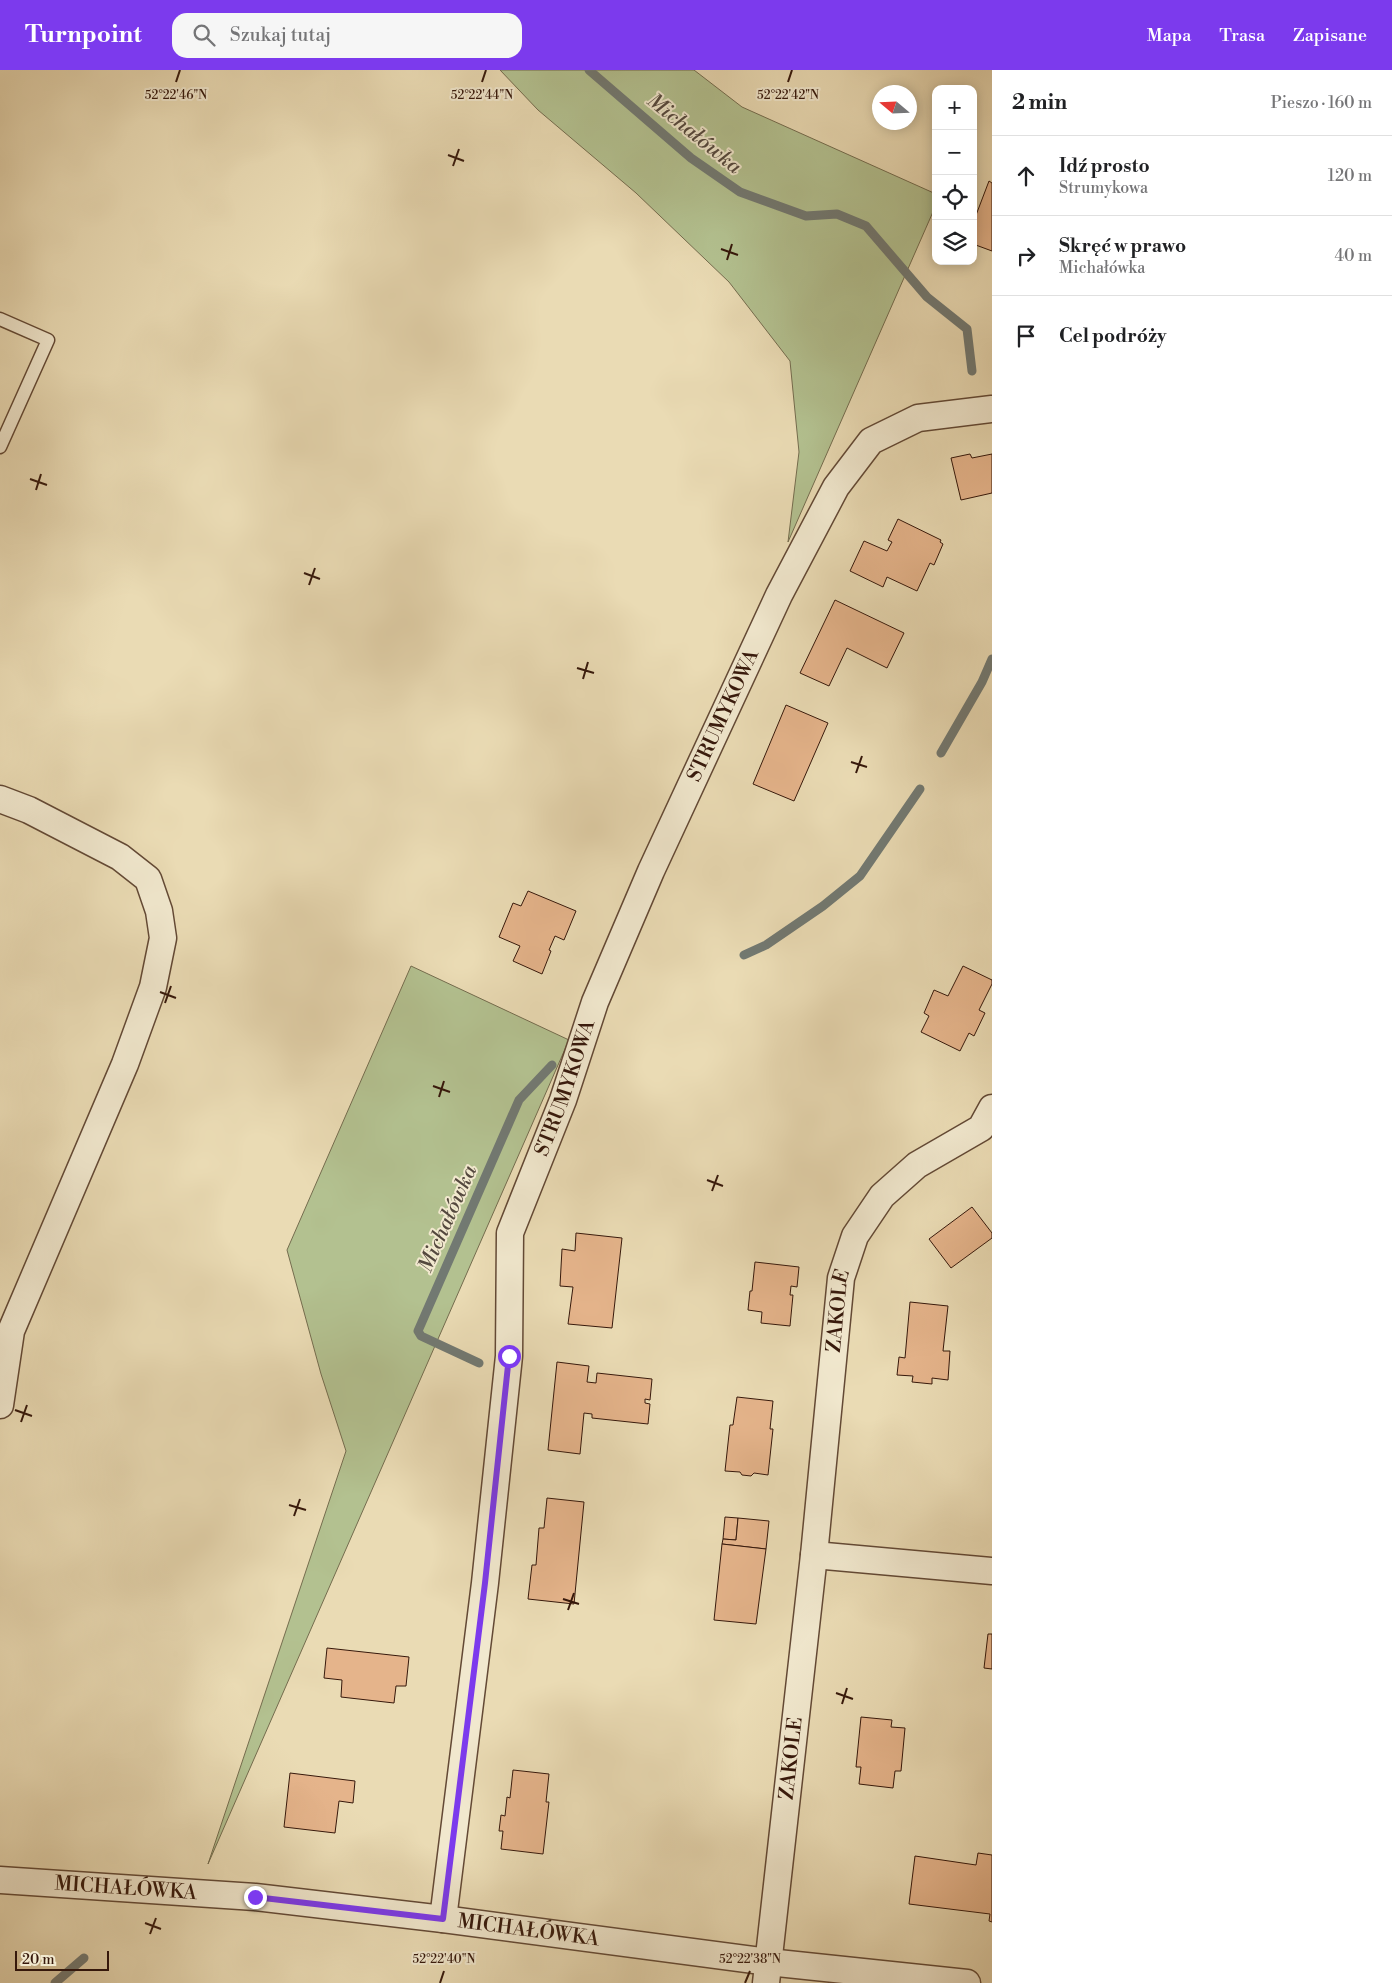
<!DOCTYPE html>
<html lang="pl">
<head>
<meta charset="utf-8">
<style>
  :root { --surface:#fff; --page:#f6f6f6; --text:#202124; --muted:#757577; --line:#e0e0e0; --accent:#7c3aed }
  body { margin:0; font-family:"Libre Bodoni",serif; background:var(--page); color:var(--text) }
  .controls { position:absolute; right:15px; top:15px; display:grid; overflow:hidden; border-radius:10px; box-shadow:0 2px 12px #0003 }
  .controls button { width:45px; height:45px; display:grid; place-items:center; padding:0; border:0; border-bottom:1px solid var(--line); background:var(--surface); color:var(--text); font:25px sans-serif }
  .compass { position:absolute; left:872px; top:15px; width:45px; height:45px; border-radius:50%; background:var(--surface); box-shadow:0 2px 12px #0003; rotate:289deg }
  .scale { position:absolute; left:15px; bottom:12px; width:94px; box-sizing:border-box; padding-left:5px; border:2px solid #36180b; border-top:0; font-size:14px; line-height:18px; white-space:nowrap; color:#36180b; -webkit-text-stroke:4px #f1e8ce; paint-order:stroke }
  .stop { position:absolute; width:15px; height:15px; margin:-11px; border:4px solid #7c3aed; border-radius:50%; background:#fff }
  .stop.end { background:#7c3aed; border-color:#fff; box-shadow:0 1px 5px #0008 }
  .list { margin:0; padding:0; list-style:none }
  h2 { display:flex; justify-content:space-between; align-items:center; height:65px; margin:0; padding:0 20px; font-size:21px }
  h2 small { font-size:16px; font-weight:400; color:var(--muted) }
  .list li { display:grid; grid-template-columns:32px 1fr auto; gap:15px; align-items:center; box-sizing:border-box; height:80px; padding:0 20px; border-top:1px solid var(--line) }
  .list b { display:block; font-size:19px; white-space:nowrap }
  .list p { margin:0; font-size:16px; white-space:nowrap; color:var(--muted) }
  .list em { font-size:16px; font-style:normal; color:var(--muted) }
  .icon { flex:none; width:28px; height:28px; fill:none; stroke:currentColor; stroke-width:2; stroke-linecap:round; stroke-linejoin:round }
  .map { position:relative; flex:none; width:992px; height:1913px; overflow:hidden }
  header { display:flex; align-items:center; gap:30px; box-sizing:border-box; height:70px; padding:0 25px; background:var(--accent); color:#fff }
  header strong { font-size:24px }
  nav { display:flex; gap:28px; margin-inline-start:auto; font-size:18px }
  .search { width:350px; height:45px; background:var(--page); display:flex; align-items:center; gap:12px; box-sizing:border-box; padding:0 18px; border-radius:15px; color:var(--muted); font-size:19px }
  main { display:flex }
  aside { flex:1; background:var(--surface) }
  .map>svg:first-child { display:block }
  .green { fill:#b3c190; stroke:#746c4e }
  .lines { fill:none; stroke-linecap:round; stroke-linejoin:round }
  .stream { stroke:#727972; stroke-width:9 }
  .building { fill:#e5b48b; stroke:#36180b }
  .service-casing { stroke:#634935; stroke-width:15 }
  .minor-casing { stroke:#634935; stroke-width:29 }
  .service { stroke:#f1e8ce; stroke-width:12 }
  .minor { stroke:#f1e8ce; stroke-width:26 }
  .route { stroke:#7c3aed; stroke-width:6 }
  .ticks { fill:none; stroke:#36180b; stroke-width:2 }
  .labels { text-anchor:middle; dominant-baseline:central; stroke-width:4; stroke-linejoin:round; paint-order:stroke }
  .street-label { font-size:20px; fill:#36180b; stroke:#f1e8ce }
  .water-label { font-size:21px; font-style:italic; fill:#54483e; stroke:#f1e8ce }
  .ticks-label { font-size:12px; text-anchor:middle; fill:#36180b; stroke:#f1e8ce; stroke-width:4; stroke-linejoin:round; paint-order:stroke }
</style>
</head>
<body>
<header>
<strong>Turnpoint</strong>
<div class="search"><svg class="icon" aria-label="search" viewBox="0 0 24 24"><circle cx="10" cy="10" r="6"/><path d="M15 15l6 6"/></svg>Szukaj tutaj</div>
<nav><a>Mapa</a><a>Trasa</a><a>Zapisane</a></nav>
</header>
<main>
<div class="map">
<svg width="992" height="1913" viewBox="0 0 992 1913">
  <rect width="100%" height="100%" fill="#eadbb4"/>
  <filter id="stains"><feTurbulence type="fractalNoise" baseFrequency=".004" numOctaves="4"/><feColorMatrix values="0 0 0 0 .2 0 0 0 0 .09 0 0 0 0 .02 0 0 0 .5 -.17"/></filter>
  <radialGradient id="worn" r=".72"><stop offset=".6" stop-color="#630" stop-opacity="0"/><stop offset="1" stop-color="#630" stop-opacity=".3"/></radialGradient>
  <g class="green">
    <path d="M500,0H694L742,37L936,124V135L788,472L799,382L790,291L729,212L636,123L538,40Z"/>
    <path d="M411,896L569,970L208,1794L346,1381L321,1304L287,1180Z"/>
  </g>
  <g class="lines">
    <g class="stream">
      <path d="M589,0L691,88L740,122L806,146L837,144L866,156L927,227L967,259L972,301"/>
      <path d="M941,683L982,612L992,589"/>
      <path d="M744,885L766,875L823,836L860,806L920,719"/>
      <path d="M479,1293L421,1266L418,1261L519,1030L552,995"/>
      <path d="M55,1913L84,1888"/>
    </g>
  </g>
  <g class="building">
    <path d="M989,111L992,113V181L973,174V153Z"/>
    <path d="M970,384L972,388L992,384V423L961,430L951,388Z"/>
    <path d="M898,449L941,470L940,472L943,474L934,495L930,493L917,521L887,507L883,517L850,501L864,471L887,481L892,472L888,470Z"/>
    <path d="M835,530L904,563L887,598L847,578L829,616L800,603Z"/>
    <path d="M786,635L828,653L794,731L753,714Z"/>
    <path d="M528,821L576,841L564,870L555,866L549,880L551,881L542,904L513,891L520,876L499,867L513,833L521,836Z"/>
    <path d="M963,896L992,910V914L979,940L985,943L974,966L969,963L960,981L921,962L929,946L924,943L934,920L948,926Z"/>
    <path d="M972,1137L992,1163V1168L951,1198L929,1169Z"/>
    <path d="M576,1163L622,1168L612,1258L568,1254L573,1217L560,1216L562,1179L575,1181Z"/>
    <path d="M755,1192L799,1197L797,1217L791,1216L790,1225H793L790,1256L761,1253L762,1242L748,1240L750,1221H752Z"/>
    <path d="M910,1232L948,1236L943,1281H950L948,1310L932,1308V1314L912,1312L913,1306L897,1305L899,1287L905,1288Z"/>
    <path d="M557,1292L589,1296L587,1312L596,1313L597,1303L652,1309L650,1330L645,1329V1333L650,1334L648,1354L592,1348V1344L584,1343L580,1384L548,1380Z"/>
    <path d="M737,1327L773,1331L770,1359H773L768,1405L754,1403L751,1406L742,1405L740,1402L725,1401L730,1355H733Z"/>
    <path d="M547,1428L584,1432L574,1534L528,1529L532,1495H536L539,1458H544Z"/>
    <path d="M725,1447L738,1448L736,1470L723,1469Z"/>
    <path d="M738,1448L769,1451L766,1479L722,1474L723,1469L736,1470Z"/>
    <path d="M722,1474L766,1479L756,1554L714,1550Z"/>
    <path d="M988,1564H992V1599L984,1598Z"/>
    <path d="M327,1578L409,1587L406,1616H396L394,1633L341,1627L342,1610L324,1608Z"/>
    <path d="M861,1647L892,1650L891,1657L905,1658L901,1701H895L893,1718L859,1714L861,1697H856Z"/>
    <path d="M513,1700L549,1704L546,1732H549L543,1784L501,1779L503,1761H499L501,1745L505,1746L507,1727L510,1728Z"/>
    <path d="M290,1703L355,1711L353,1733L339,1731L335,1763L284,1757Z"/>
    <path d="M978,1783L992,1785V1852L989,1851L990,1844L909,1834L915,1786L976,1795Z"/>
  </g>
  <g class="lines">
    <g class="service-casing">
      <path id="service" d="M0,249L48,270L0,377"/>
    </g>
    <g class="minor-casing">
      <g id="minor">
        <path d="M0,729L29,740L120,787L148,809L159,841L163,868L153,917L125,994L11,1261L0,1335"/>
        <path d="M814,1485L992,1501"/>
        <path id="s1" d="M0,1810L255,1827L443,1849L768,1892L967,1913"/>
        <path id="s2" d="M443,1849L485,1513L509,1286L510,1163L563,1030L595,932L651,801L779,525L836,417L871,371L918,348L992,339"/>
        <path id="s3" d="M766,1913L814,1485L841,1208L855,1166L882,1126L917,1095L981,1058L992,1038"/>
      </g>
    </g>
    <use href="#service" class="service"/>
    <use href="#minor" class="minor"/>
  </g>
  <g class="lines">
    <path class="route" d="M255,1827L443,1849L485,1513L509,1286"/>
  </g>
  <path class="ticks" d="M176,12L180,0M482,12L486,0M788,12L792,0M448,85L464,91M453,96L459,79M721,179L738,185M727,190L732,174M30,409L47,415M36,420L41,404M304,503L320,509M309,515L315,498M577,598L594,603M583,609L588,592M851,692L867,697M856,703L862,686M160,922L176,928M165,933L171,916M433,1016L450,1022M439,1027L444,1011M707,1110L723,1116M712,1121L718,1105M15,1340L32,1346M21,1352L27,1335M289,1435L306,1440M294,1446L300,1429M563,1529L579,1534M568,1540L574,1523M836,1623L853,1629M842,1634L847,1618M145,1853L161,1859M150,1864L156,1848M440,1913L444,1901M745,1913L750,1901"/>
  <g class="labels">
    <g class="street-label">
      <text stroke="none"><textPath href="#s2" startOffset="1250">STRUMYKOWA</textPath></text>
      <text stroke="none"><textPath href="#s2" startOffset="845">STRUMYKOWA</textPath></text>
      <text stroke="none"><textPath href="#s3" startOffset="676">ZAKOLE</textPath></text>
      <text stroke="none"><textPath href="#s3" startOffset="226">ZAKOLE</textPath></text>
      <text stroke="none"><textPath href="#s1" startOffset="126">MICHAŁÓWKA</textPath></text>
      <text stroke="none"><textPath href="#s1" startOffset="531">MICHAŁÓWKA</textPath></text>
    </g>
    <g class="water-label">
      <text transform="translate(694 64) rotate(39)">Michałówka</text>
      <text transform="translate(448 1149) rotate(-66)">Michałówka</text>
    </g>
  </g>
  <g class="ticks-label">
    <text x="176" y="29">52°22'46"N</text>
    <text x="482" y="29">52°22'44"N</text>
    <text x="788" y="29">52°22'42"N</text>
    <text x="444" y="1893">52°22'40"N</text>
    <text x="750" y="1893">52°22'38"N</text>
  </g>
  <rect width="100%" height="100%" filter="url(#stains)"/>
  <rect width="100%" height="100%" fill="url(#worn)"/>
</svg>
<div class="controls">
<button>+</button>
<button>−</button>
<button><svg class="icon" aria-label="locate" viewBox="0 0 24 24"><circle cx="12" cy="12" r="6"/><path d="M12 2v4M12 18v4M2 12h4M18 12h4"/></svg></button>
<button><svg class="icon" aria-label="layers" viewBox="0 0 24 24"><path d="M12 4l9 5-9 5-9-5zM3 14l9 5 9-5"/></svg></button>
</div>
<svg class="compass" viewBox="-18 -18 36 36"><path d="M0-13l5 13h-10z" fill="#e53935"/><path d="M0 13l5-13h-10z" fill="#757577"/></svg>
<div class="scale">20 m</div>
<div class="stop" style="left:509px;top:1286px"></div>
<div class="stop end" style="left:255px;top:1827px"></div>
</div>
<aside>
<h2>2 min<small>Pieszo · 160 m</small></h2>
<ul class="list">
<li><svg class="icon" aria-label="ahead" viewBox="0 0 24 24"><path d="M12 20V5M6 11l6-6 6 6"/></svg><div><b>Idź prosto</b><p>Strumykowa</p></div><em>120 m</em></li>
<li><svg class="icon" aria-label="right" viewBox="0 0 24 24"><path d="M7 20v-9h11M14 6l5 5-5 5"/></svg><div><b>Skręć w prawo</b><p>Michałówka</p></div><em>40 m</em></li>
<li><svg class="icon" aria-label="arrive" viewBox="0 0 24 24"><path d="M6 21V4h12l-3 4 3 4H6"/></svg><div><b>Cel podróży</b></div></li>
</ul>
</aside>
</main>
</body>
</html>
